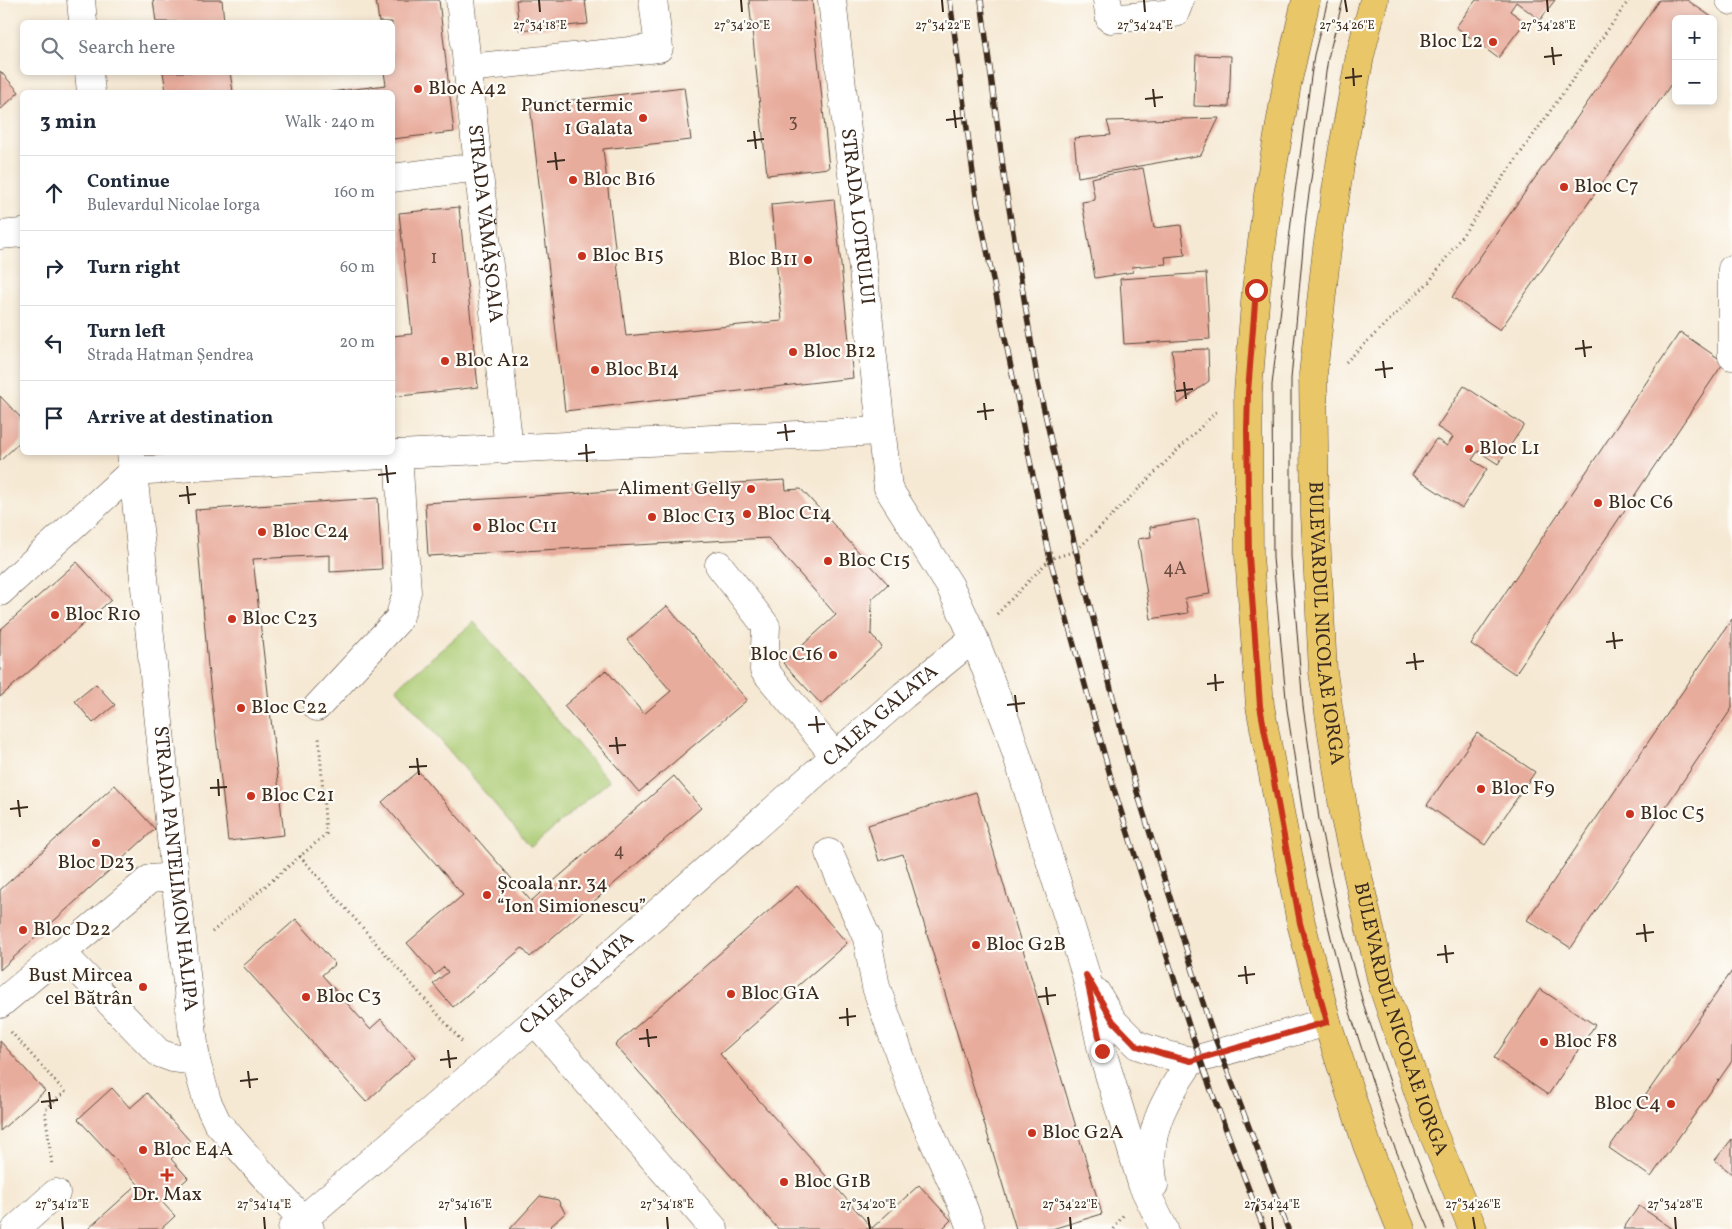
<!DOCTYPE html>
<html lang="en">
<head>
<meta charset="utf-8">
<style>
  :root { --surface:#fff; --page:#f6f6f7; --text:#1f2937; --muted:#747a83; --line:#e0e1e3 }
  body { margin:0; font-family:Vollkorn,serif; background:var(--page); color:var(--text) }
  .controls { position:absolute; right:15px; top:15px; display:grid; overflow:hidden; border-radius:8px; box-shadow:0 2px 8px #0003 }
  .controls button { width:45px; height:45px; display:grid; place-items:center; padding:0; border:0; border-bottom:1px solid var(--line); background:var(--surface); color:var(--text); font:25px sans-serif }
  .stop { position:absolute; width:15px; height:15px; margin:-11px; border:4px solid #c8321e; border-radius:50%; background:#fff }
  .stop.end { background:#c8321e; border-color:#fff; box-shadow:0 1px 5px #0008 }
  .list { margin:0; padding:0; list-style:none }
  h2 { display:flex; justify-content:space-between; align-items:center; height:65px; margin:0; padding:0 20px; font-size:21px }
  h2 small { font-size:16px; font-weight:400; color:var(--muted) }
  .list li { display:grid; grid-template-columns:32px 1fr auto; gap:15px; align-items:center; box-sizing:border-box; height:75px; padding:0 20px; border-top:1px solid var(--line) }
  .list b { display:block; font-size:19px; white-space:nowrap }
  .list p { margin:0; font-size:16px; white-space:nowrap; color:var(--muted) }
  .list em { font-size:16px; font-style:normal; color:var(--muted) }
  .icon { flex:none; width:28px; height:28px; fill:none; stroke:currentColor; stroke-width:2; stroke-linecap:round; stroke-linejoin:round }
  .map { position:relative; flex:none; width:1732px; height:1229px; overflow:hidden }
  .search { position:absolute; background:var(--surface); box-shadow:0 2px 8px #0003; left:20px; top:20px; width:375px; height:55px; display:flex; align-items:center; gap:12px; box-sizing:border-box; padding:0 18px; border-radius:8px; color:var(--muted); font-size:19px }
  .panel { position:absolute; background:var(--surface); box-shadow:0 2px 8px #0003; left:20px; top:90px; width:375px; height:365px; border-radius:8px }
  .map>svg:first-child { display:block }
  .green { fill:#abcb73; stroke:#737a48 }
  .building { fill:#e8ac9c }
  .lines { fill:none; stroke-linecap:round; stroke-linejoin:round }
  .minor-casing { stroke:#574739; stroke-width:29 }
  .major-casing { stroke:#574739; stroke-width:29 }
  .path { stroke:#574739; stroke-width:3; stroke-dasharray:1 4; stroke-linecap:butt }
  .minor { stroke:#fff; stroke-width:28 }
  .major { stroke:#e9c769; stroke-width:28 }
  .tram { stroke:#3b2a1e; stroke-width:1 }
  .rail-casing { stroke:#3b2a1e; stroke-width:5.5 }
  .rail { stroke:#fdfcf7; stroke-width:4; stroke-dasharray:11; stroke-linecap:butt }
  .route { stroke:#c8321e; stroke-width:6 }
  .ticks { fill:none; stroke:#3b2a1e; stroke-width:2 }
  .poi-dot { fill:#c8321e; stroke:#fdfcf7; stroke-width:2 }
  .labels { text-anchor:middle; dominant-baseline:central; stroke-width:4.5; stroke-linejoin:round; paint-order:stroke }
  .number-label { font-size:18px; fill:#664a3e }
  .poi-label { font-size:20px; fill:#3b2a1e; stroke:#fdfcf7; text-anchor:start }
  .street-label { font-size:20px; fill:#3b2a1e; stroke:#fdfcf7 }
  .ticks-label { font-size:12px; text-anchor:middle; fill:#3b2a1e; stroke:#fdfcf7; stroke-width:4.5; stroke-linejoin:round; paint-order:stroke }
</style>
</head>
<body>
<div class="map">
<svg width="1732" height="1229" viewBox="0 0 1732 1229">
  <rect width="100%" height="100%" fill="#fdfcf7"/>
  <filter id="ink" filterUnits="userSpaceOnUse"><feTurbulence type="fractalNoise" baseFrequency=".02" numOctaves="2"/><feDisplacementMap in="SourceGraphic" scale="10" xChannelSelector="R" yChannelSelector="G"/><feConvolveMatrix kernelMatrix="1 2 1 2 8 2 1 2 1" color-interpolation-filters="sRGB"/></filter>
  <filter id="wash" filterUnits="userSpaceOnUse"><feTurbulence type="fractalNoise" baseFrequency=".0096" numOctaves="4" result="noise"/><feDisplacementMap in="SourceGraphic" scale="20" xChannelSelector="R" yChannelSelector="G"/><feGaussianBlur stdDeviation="1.12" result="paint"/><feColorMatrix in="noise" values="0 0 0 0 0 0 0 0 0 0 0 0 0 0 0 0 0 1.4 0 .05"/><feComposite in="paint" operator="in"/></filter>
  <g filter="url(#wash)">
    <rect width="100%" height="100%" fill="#f6e9d4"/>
    <path class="green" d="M474,622L609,781L531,847L396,688Z"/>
    <g id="blocks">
      <g class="building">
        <path d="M153,0H222L224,22H156Z"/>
        <path d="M376,0H439L454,132L392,139V92H331L386,85L384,72H392V22H379Z"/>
        <path d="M516,0H585L588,24L519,30Z"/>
        <path d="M749,0H812L829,168L767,175Z"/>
        <path d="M1476,0H1555L1540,20L1516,2L1510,11L1525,22L1498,58L1456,27Z"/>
        <path d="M1659,0H1687L1716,20L1713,23V19H1676V77L1500,330L1452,297Z"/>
        <path d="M1196,55L1231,56L1229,107L1194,106Z"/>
        <path d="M0,71L19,92L0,110Z"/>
        <path d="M163,72H230L233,92H166Z"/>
        <path d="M684,87L691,140L603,149L626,336L782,321L771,205L834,199L853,378L565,411L530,105Z"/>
        <path d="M1219,118L1201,155L1078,177L1074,138L1111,135L1107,121Z"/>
        <path d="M1143,168L1154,228L1181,225L1185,255L1165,257L1166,264L1132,267L1133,272L1095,278L1082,202L1095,200L1091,178Z"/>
        <path d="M459,207L478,387L392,397V336L412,334L399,213Z"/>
        <path d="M1206,273L1210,339L1124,344L1120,279Z"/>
        <path d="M1680,332L1724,362L1515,674L1471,644Z"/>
        <path d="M1208,349L1209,381L1178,404L1172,350Z"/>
        <path d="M1464,386L1524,425L1498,464L1478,451L1472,460L1487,469L1462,508L1412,475L1436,439L1447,446L1453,437L1437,427Z"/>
        <path d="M0,396L22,419V440L0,461Z"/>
        <path d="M785,480L786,490L801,489L888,584L872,599L871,634L882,647L821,704L783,663L836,615L768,538L428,556L425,503Z"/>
        <path d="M378,498L382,569L330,572V555L253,559L284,835L228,841L208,666L195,510Z"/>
        <path d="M1198,519L1210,594L1185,598L1188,613L1151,619L1138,539L1151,537L1150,527Z"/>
        <path d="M77,562L111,600L0,697V630Z"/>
        <path d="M667,606L747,700L639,792L564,706L606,670L644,714L671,691L627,640Z"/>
        <path d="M1732,619V708L1571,948L1527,920Z"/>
        <path d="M96,684L115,705L93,723L75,701Z"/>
        <path d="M1477,733L1535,772L1485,845L1427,805Z"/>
        <path d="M418,771L531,901L674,776L701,808L530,957L522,948L453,1007L433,984L448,972L444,967L435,975L407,943L463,895L382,802Z"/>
        <path d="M115,785L155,829L0,970V890Z"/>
        <path d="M976,792L1102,1214L1052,1229H1016L903,854L879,861L868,825Z"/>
        <path d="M797,886L847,943L720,1054L749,1089L872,1228L919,1185L951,1220L942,1229H778L615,1045Z"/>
        <path d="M296,919L335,964L322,975L370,1029L381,1019L415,1057L366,1102L243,966Z"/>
        <path d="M1732,971V1061L1651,1177L1609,1148Z"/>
        <path d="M1540,989L1595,1025L1548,1095L1494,1058Z"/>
        <path d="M0,1041L45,1091L0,1131Z"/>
        <path d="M112,1088L130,1108L147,1093L190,1141L171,1159L188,1178L162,1202L175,1216L161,1229H88L138,1184L78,1119Z"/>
        <path d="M1732,1139V1174L1715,1160Z"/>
        <path d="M540,1196L558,1200L565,1213L550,1227L553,1229H510Z"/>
        <path d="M1639,1206L1673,1229H1623Z"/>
      </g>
    </g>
  </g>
  <g filter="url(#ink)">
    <use href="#blocks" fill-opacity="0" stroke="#574739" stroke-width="1"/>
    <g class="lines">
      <g class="minor-casing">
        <g id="minor">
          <path d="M81,0L83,22"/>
          <path id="s1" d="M460,0L509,449"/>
          <path id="s2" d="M832,0L888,488L950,586L974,638L1008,727L1086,975L1102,1051L1142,1184L1164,1229"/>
          <path d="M1107,0L1110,19L1175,13L1180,0"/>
          <path d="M1730,0L1732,1"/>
          <path d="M468,68L659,48L653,0"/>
          <path d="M89,72L91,92"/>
          <path d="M392,178L478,167"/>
          <path d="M0,235L22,233"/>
          <path d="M1732,269V356"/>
          <path id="s3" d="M131,452L175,877L196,1061L207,1101L217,1122L310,1229"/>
          <path d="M133,471L398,454L881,431"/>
          <path d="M719,565L766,626L764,670L835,756"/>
          <path d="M0,592L133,471"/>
          <path d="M317,707L399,619L407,592L398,454"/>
          <path d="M829,853L867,938L876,987L916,1101L963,1207L971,1229"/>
          <path d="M62,953L159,1053L173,1058L196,1061"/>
          <path d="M1096,992L1113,1021L1137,1045L1163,1054L1191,1061L1327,1022"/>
          <path d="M0,1004L150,879L175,877"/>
          <path d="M535,1021L714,1229"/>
          <path d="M1154,1185C1144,1135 1163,1101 1191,1061"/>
          <path d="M16,1229L56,1193"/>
          <path id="s4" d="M292,1229L535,1021L904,695L974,638"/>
        </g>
      </g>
      <g class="major-casing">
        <g id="major">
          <path d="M1306,0L1287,84L1268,195L1256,290L1248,392L1249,556L1260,706L1301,923L1327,1022L1367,1145L1401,1229"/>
          <path id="s5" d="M1374,0L1360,56L1341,159L1327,249L1313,374L1315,515L1323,672L1344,814L1383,987L1428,1121L1473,1229"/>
        </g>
      </g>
      <g class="path">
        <path d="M1346,362L1430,281L1629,0"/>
        <path d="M997,614L1050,559L1076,551L1218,410"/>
        <path d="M300,856L464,1044"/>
        <path d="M212,932L326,834L319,736"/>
        <path d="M11,1032L65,1092L45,1110L52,1165"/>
        <path d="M1114,1229L1124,1214"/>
      </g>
      <use href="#minor" class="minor"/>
      <use href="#major" class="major"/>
      <g class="tram">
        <path d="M1328,0L1314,55L1292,214L1272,385L1273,558L1287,709L1304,821L1325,913L1347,1003L1390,1136L1429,1229"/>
        <path d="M1343,0L1328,58L1306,215L1291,379V557L1303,706L1319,819L1339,915L1363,1003L1408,1135L1445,1229"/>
      </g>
      <g class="rail-casing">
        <g id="rail">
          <path d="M950,0L976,196L1050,559L1114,789L1191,1032L1211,1090L1264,1229"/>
          <path d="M981,0L1006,190L1038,383L1076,551L1137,792L1210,1025L1288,1229"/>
        </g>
      </g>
      <use href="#rail" class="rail"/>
    </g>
  </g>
  <g class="lines" filter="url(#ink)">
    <path class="route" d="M1102,1051L1086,975L1113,1021L1137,1046L1163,1054L1191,1061L1327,1022L1300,923L1260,706L1249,556L1247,431L1248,392L1256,290"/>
  </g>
  <path class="ticks" d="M539,0L540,12M741,0L742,12M942,0L943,12M1144,0L1145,12M1345,0L1347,12M1547,0L1548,12M1552,47L1554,65M1544,57L1562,55M1353,68L1354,86M1345,78L1362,76M1153,89L1155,107M1145,99L1163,97M954,110L956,128M946,120L963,118M754,131L756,149M747,141L764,139M555,152L557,170M547,162L565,160M1583,340L1585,357M1575,349L1592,347M1383,361L1385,378M1375,370L1393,368M1184,382L1186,399M1176,391L1193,389M984,403L986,420M977,412L994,410M785,424L787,441M777,433L795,431M586,444L587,462M578,454L595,452M386,465L388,483M378,475L396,473M187,486L189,504M179,496L196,494M1613,632L1615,649M1606,642L1623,640M1414,653L1416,670M1406,663L1424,661M1215,674L1216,691M1207,684L1224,682M1015,695L1017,712M1007,705L1025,703M816,716L818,733M808,725L825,724M616,737L618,754M609,746L626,745M417,758L419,775M409,767L427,766M218,779L219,796M210,788L227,787M18,800L20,817M10,809L28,807M1644,924L1646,942M1636,934L1654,932M1445,945L1447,963M1437,955L1454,953M1245,966L1247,984M1238,976L1255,974M1046,987L1048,1005M1038,997L1056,995M847,1008L848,1026M839,1018L856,1016M647,1029L649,1047M639,1039L657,1037M448,1050L450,1068M440,1060L457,1058M248,1071L250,1088M240,1081L258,1079M49,1092L51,1109M41,1102L58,1100M62,1217L63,1229M264,1217L265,1229M465,1217L466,1229M667,1217L668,1229M868,1217L870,1229M1070,1217L1071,1229M1272,1217L1273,1229M1473,1217L1475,1229M1675,1217L1676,1229"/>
  <g class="poi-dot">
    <circle cx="1493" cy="42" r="5"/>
    <circle cx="418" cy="89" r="5"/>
    <circle cx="643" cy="118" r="5"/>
    <circle cx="573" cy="180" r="5"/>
    <circle cx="1564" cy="187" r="5"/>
    <circle cx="582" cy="256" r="5"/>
    <circle cx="808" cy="260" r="5"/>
    <circle cx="793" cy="352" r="5"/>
    <circle cx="445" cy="361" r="5"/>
    <circle cx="595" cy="370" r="5"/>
    <circle cx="1469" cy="449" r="5"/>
    <circle cx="751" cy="489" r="5"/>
    <circle cx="1598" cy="503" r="5"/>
    <circle cx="747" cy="514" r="5"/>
    <circle cx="652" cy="517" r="5"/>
    <circle cx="477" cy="527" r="5"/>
    <circle cx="262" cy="532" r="5"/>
    <circle cx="828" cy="561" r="5"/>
    <circle cx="55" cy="615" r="5"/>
    <circle cx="232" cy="619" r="5"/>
    <circle cx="833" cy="655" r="5"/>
    <circle cx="241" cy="708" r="5"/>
    <circle cx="1481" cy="789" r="5"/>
    <circle cx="251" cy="796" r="5"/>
    <circle cx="1630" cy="814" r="5"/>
    <circle cx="96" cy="843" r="5"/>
    <circle cx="487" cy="895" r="5"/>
    <circle cx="23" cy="930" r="5"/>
    <circle cx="976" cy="945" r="5"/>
    <circle cx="143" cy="987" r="5"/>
    <circle cx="731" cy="994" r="5"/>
    <circle cx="306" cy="997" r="5"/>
    <circle cx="1544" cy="1042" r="5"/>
    <circle cx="1671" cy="1104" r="5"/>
    <circle cx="1032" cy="1133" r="5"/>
    <circle cx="143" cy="1150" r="5"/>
    <path d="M164.5 1167.5h5v5h5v5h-5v5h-5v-5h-5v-5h5z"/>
    <circle cx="784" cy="1182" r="5"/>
  </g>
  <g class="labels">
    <g class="number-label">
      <text x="793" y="122">3</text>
      <text x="434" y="258">1</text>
      <text x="1175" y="569">4A</text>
      <text x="619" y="851">4</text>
    </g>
    <g class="poi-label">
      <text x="1483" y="42" text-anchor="end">Bloc L2</text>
      <text x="428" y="89">Bloc A42</text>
      <text x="633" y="106" text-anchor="end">Punct termic<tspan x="633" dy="23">1 Galata</tspan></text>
      <text x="583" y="180">Bloc B16</text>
      <text x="1574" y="187">Bloc C7</text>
      <text x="592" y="256">Bloc B15</text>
      <text x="798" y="260" text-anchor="end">Bloc B11</text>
      <text x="803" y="352">Bloc B12</text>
      <text x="455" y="361">Bloc A12</text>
      <text x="605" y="370">Bloc B14</text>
      <text x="1479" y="449">Bloc L1</text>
      <text x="741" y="489" text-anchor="end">Aliment Gelly</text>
      <text x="1608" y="503">Bloc C6</text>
      <text x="757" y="514">Bloc C14</text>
      <text x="662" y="517">Bloc C13</text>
      <text x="487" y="527">Bloc C11</text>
      <text x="272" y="532">Bloc C24</text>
      <text x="838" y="561">Bloc C15</text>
      <text x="65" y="615">Bloc R10</text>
      <text x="242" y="619">Bloc C23</text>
      <text x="823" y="655" text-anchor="end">Bloc C16</text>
      <text x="251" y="708">Bloc C22</text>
      <text x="1491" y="789">Bloc F9</text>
      <text x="261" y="796">Bloc C21</text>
      <text x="1640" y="814">Bloc C5</text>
      <text x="96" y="863" text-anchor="middle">Bloc D23</text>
      <text x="497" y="884">Școala nr. 34<tspan x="497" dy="23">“Ion Simionescu”</tspan></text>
      <text x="33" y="930">Bloc D22</text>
      <text x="986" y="945">Bloc G2B</text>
      <text x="133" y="976" text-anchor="end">Bust Mircea<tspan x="133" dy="23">cel Bătrân</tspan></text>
      <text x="741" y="994">Bloc G1A</text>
      <text x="316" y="997">Bloc C3</text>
      <text x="1554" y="1042">Bloc F8</text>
      <text x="1661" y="1104" text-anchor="end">Bloc C4</text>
      <text x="1042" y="1133">Bloc G2A</text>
      <text x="153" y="1150">Bloc E4A</text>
      <text x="794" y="1182">Bloc G1B</text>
      <text x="167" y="1195" text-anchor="middle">Dr. Max</text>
    </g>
    <g class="street-label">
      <text stroke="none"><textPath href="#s2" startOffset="218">STRADA LOTRULUI</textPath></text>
      <text stroke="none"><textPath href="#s1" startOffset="225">STRADA VĂMĂȘOAIA</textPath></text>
      <text stroke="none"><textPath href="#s5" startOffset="629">BULEVARDUL NICOLAE IORGA</textPath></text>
      <text stroke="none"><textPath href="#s4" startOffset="781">CALEA GALATA</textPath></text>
      <text stroke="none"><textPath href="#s3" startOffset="419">STRADA PANTELIMON HALIPA</textPath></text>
      <text stroke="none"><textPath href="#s4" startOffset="376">CALEA GALATA</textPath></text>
      <text stroke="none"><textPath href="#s5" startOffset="1034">BULEVARDUL NICOLAE IORGA</textPath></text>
    </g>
  </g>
  <g class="ticks-label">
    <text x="540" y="29">27°34'18"E</text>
    <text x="742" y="29">27°34'20"E</text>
    <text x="943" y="29">27°34'22"E</text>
    <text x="1145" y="29">27°34'24"E</text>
    <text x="1347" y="29">27°34'26"E</text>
    <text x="1548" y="29">27°34'28"E</text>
    <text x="62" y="1208">27°34'12"E</text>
    <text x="264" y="1208">27°34'14"E</text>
    <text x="465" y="1208">27°34'16"E</text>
    <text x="667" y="1208">27°34'18"E</text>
    <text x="868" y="1208">27°34'20"E</text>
    <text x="1070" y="1208">27°34'22"E</text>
    <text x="1272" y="1208">27°34'24"E</text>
    <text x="1473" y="1208">27°34'26"E</text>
    <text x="1675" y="1208">27°34'28"E</text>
  </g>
</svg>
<div class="controls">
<button>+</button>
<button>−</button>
</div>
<div class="stop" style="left:1256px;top:290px"></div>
<div class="stop end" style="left:1102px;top:1051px"></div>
<div class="search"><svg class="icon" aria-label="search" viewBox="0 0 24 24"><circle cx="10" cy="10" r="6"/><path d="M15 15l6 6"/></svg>Search here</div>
<section class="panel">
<h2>3 min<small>Walk · 240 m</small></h2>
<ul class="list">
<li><svg class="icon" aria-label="ahead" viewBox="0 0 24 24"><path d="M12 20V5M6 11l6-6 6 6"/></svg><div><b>Continue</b><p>Bulevardul Nicolae Iorga</p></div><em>160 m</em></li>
<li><svg class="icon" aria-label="right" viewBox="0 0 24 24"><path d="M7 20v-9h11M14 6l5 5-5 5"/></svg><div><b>Turn right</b></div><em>60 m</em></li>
<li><svg class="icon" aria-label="left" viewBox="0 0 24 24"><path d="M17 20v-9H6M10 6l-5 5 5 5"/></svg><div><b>Turn left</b><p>Strada Hatman Șendrea</p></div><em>20 m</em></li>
<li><svg class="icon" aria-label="arrive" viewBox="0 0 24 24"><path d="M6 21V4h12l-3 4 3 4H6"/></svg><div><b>Arrive at destination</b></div></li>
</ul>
</section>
</div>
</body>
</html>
